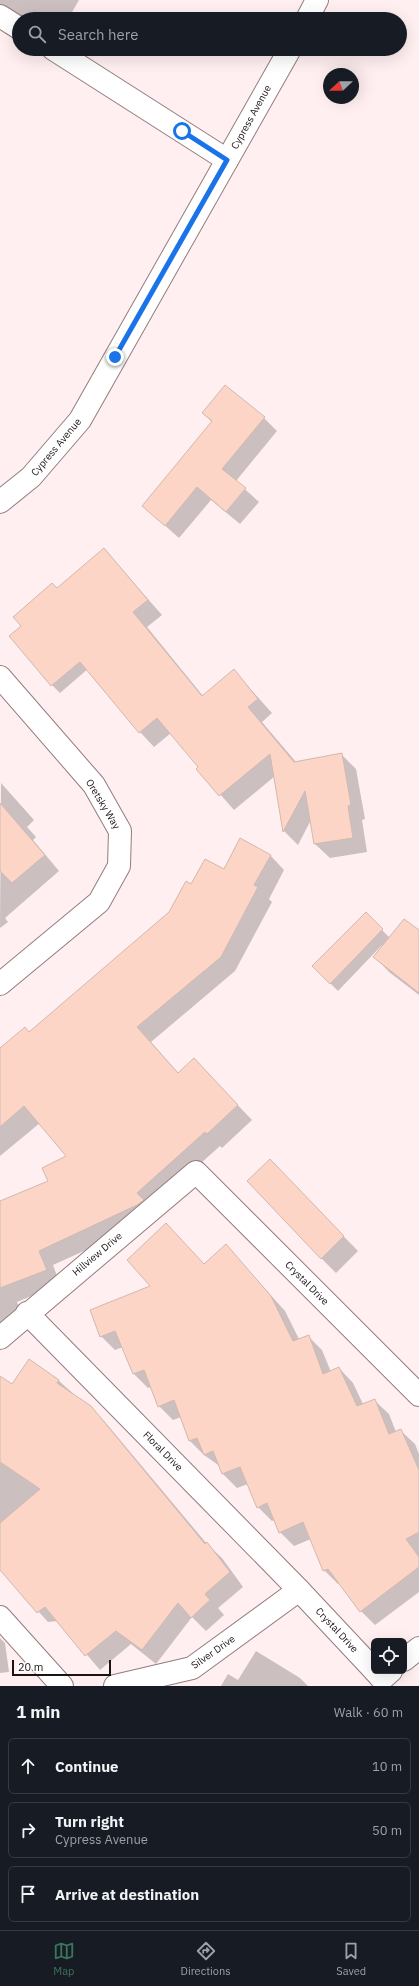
<!DOCTYPE html>
<html lang="en">
<head>
<meta charset="utf-8">
<style>
  :root { --surface:#171b24; --page:#242831; --text:#f1f3f6; --muted:#9ea1a6; --line:#363941; --accent:#3b755e }
  body { margin:0; font-family:"IBM Plex Sans",sans-serif; background:var(--page); color:var(--text) }
  .controls { position:absolute; right:12px; bottom:12px; display:grid; overflow:hidden; border-radius:6px; box-shadow:0 4px 16px #0002 }
  .controls button { width:36px; height:36px; display:grid; place-items:center; padding:0; border:0; border-bottom:1px solid var(--line); background:var(--surface); color:var(--text); font:20px sans-serif }
  .compass { position:absolute; left:323px; top:68px; width:36px; height:36px; border-radius:50%; background:var(--surface); box-shadow:0 4px 16px #0002; rotate:248deg }
  .scale { position:absolute; left:12px; bottom:10px; width:99px; box-sizing:border-box; padding-left:4px; border:2px solid #1a1213; border-top:0; font-size:11px; line-height:14px; white-space:nowrap; color:#1a1213; -webkit-text-stroke:3px #fff; paint-order:stroke }
  .stop { position:absolute; width:12px; height:12px; margin:-9px; border:3px solid #1a73e8; border-radius:50%; background:#fff }
  .stop.end { background:#1a73e8; border-color:#fff; box-shadow:0 1px 4px #0008 }
  .list { margin:0; padding:0; list-style:none }
  h2 { display:flex; justify-content:space-between; align-items:center; height:52px; margin:0; padding:0 16px; font-size:17px }
  h2 small { font-size:13px; font-weight:400; color:var(--muted) }
  .list li { display:grid; grid-template-columns:26px 1fr auto; gap:12px; align-items:center; box-sizing:border-box; height:56px; margin:0 8px 8px; padding:0 8px; border:1px solid var(--line); border-radius:6px }
  .list b { display:block; font-size:15px; white-space:nowrap }
  .list p { margin:0; font-size:13px; white-space:nowrap; color:var(--muted) }
  .list em { font-size:13px; font-style:normal; color:var(--muted) }
  .icon { flex:none; width:22px; height:22px; fill:none; stroke:currentColor; stroke-width:2; stroke-linecap:round; stroke-linejoin:round }
  .map { position:relative; flex:none; width:419px; height:1686px; overflow:hidden }
  .search { position:absolute; background:var(--surface); box-shadow:0 4px 16px #0002; left:12px; right:12px; top:12px; height:44px; display:flex; align-items:center; gap:10px; box-sizing:border-box; padding:0 14px; border-radius:22px; color:var(--muted); font-size:15px }
  .sheet { height:244px; background:var(--surface) }
  nav { display:flex; justify-content:space-around; align-items:center; box-sizing:border-box; height:56px; border-top:1px solid var(--line); background:var(--surface); font-size:11px; color:var(--muted) }
  nav a { display:grid; justify-items:center; gap:2px }
  nav .on { color:var(--accent) }
  .map>svg:first-child { display:block }
  .shadow { fill:#0003 }
  .building { fill:#fcd5c6; stroke:#d0b9b0 }
  .lines { fill:none; stroke-linecap:round; stroke-linejoin:round }
  .minor-casing { stroke:#937c7e; stroke-width:24 }
  .minor { stroke:#fff; stroke-width:22 }
  .route { stroke:#1a73e8; stroke-width:5 }
  .labels { text-anchor:middle; dominant-baseline:central; stroke-width:3.5; stroke-linejoin:round; paint-order:stroke }
  .street-label { font-size:10px; fill:#1a1213; stroke:#fff }
</style>
</head>
<body>
<div class="map">
<svg width="419" height="1686" viewBox="0 0 419 1686">
  <rect width="100%" height="100%" fill="#ffeff0"/>
  <g class="shadow">
    <path d="M0,0H79L68,19H19L0,5Z"/>
    <path d="M203,413L264,418L277,431L236,481L259,502L240,524L211,500L179,538L143,506L212,422Z"/>
    <path d="M104,549L162,615L147,627L203,696L234,671L272,713L262,722L296,762L341,754L356,769L365,819L362,820L367,852L330,858L315,844L311,820L298,845L284,831L275,776L234,810L198,769L200,767L171,733L154,747L140,732L111,649L60,693L46,679L23,627L57,589Z"/>
    <path d="M1,783L34,820L27,827L36,837L33,840L59,871L5,918L8,922L0,928Z"/>
    <path d="M270,855L284,870L269,899L272,902L235,971L151,1042L179,1074H208L252,1120L222,1148L220,1146L151,1208L152,1220L53,1265L60,1284L17,1302L23,1317L0,1326V1223L49,1182L68,1157L40,1123L0,1156V1054L30,1033L170,912L192,886L224,870Z"/>
    <path d="M366,914L390,938L419,932V995L389,972L375,957L383,946L382,945L338,991L313,966Z"/>
    <path d="M284,1175L358,1251L336,1273L321,1258Z"/>
    <path d="M226,1246L285,1311L299,1339L308,1336L322,1350L331,1372L339,1368L353,1383L363,1404L374,1400L389,1414L396,1432L400,1430L415,1444L419,1454V1592L375,1625L361,1611L340,1583L338,1584L324,1570L311,1539L294,1546L280,1532L275,1520L272,1521L258,1507L248,1484L237,1488L223,1474L221,1467L204,1455L190,1441L181,1417L173,1420L159,1406L151,1387L148,1388L134,1374L123,1347L115,1350L101,1336L204,1265Z"/>
    <path d="M0,1377L13,1386L58,1380L105,1422L207,1544L222,1558L243,1587L218,1608L224,1615L206,1631L192,1617L156,1664L131,1644L100,1670L58,1621L48,1622L0,1569Z"/>
    <path d="M0,1638L5,1643L9,1672L0,1673Z"/>
    <path d="M256,1651L300,1678L308,1686H221L228,1674L238,1680Z"/>
  </g>
  <g class="building">
    <path d="M225,385L265,417L222,469L246,488L226,512L197,487L165,526L142,506L212,421L202,413Z"/>
    <path d="M104,548L148,600L133,612L202,696L234,669L258,699L248,707L294,762L342,753L351,805L348,806L353,838L314,844L305,791L283,832L270,754L219,796L196,769L198,767L157,718L139,733L80,662L51,686L9,636L21,626L13,617L52,583L57,588Z"/>
    <path d="M0,803L45,855L12,883L0,871Z"/>
    <path d="M240,838L271,855L254,885L258,887L221,957L137,1027L178,1073L194,1058L238,1105L207,1134L205,1132L137,1193L144,1200L137,1205L39,1251L47,1270L0,1288V1201L48,1181L42,1168L66,1156L24,1106L0,1127V1048L25,1027L29,1032L169,912L186,881L191,884L205,859L224,869Z"/>
    <path d="M366,912L383,929L330,984L312,966Z"/>
    <path d="M404,919L419,930V993L373,957Z"/>
    <path d="M270,1159L344,1236L321,1259L247,1181Z"/>
    <path d="M166,1223L204,1264L226,1244L271,1296L293,1341L309,1335L323,1374L339,1367L357,1406L375,1399L389,1434L401,1429L419,1470V1532L406,1539L419,1557V1567L360,1612L328,1569L323,1571L303,1522L279,1533L267,1503L257,1508L240,1467L222,1474L213,1451L204,1455L197,1438L189,1441L174,1400L158,1407L144,1370L133,1374L115,1331L100,1337L90,1310L150,1286L127,1260Z"/>
    <path d="M29,1359L59,1380L57,1383L91,1406L205,1544L207,1542L230,1572L205,1594L210,1600L191,1618L178,1603L142,1650L116,1631L85,1656L45,1607L37,1613L0,1570V1523L40,1489L0,1462V1376L12,1384Z"/>
  </g>
  <g class="lines">
    <g class="minor-casing">
      <g id="minor">
        <path d="M0,16L19,28"/>
        <path d="M307,19L317,0"/>
        <path d="M53,49L227,160"/>
        <path d="M0,502L31,477L80,420L290,49"/>
        <path d="M0,677L94,785L120,831L119,866L99,902L0,984"/>
        <path d="M27,1313L299,1590L374,1670"/>
        <path d="M0,1338L196,1172L419,1395"/>
        <path d="M0,1617L62,1686"/>
        <path d="M404,1660L419,1648"/>
        <path d="M375,1671L382,1679L391,1671"/>
        <path d="M115,1686L192,1668L299,1590"/>
      </g>
    </g>
    <use href="#minor" class="minor"/>
  </g>
  <g class="lines">
    <path class="route" d="M115,357L227,160L182,131"/>
  </g>
  <g class="labels">
    <g class="street-label">
      <text transform="translate(251 117) rotate(-61)">Cypress Avenue</text>
      <text transform="translate(56 447) rotate(-50)">Cypress Avenue</text>
      <text transform="translate(103 804) rotate(59)">Oretsky Way</text>
      <text transform="translate(97 1254) rotate(-40)">Hillview Drive</text>
      <text transform="translate(307 1283) rotate(45)">Crystal Drive</text>
      <text transform="translate(163 1451) rotate(45)">Floral Drive</text>
      <text transform="translate(337 1630) rotate(47)">Crystal Drive</text>
      <text transform="translate(213 1652) rotate(-35)">Silver Drive</text>
    </g>
  </g>
</svg>
<div class="controls">
<button><svg class="icon" aria-label="locate" viewBox="0 0 24 24"><circle cx="12" cy="12" r="6"/><path d="M12 2v4M12 18v4M2 12h4M18 12h4"/></svg></button>
</div>
<svg class="compass" viewBox="-18 -18 36 36"><path d="M0-13l5 13h-10z" fill="#e53935"/><path d="M0 13l5-13h-10z" fill="#9ea1a6"/></svg>
<div class="scale">20 m</div>
<div class="stop" style="left:182px;top:131px"></div>
<div class="stop end" style="left:115px;top:357px"></div>
<div class="search"><svg class="icon" aria-label="search" viewBox="0 0 24 24"><circle cx="10" cy="10" r="6"/><path d="M15 15l6 6"/></svg>Search here</div>
</div>
<section class="sheet">
<h2>1 min<small>Walk · 60 m</small></h2>
<ul class="list">
<li><svg class="icon" aria-label="ahead" viewBox="0 0 24 24"><path d="M12 20V5M6 11l6-6 6 6"/></svg><div><b>Continue</b></div><em>10 m</em></li>
<li><svg class="icon" aria-label="right" viewBox="0 0 24 24"><path d="M7 20v-9h11M14 6l5 5-5 5"/></svg><div><b>Turn right</b><p>Cypress Avenue</p></div><em>50 m</em></li>
<li><svg class="icon" aria-label="arrive" viewBox="0 0 24 24"><path d="M6 21V4h12l-3 4 3 4H6"/></svg><div><b>Arrive at destination</b></div></li>
</ul>
</section>
<nav>
<a class="on"><svg class="icon" aria-label="map" viewBox="0 0 24 24"><path d="M3 6l6-2 6 2 6-2v14l-6 2-6-2-6 2zM9 4v14M15 6v14"/></svg>Map</a>
<a><svg class="icon" aria-label="directions" viewBox="0 0 24 24"><path d="M12 3l9 9-9 9-9-9zM9 14v-3h6M13 9l2 2-2 2"/></svg>Directions</a>
<a><svg class="icon" aria-label="saved" viewBox="0 0 24 24"><path d="M7 4h10v16l-5-4-5 4z"/></svg>Saved</a>
</nav>
</body>
</html>
